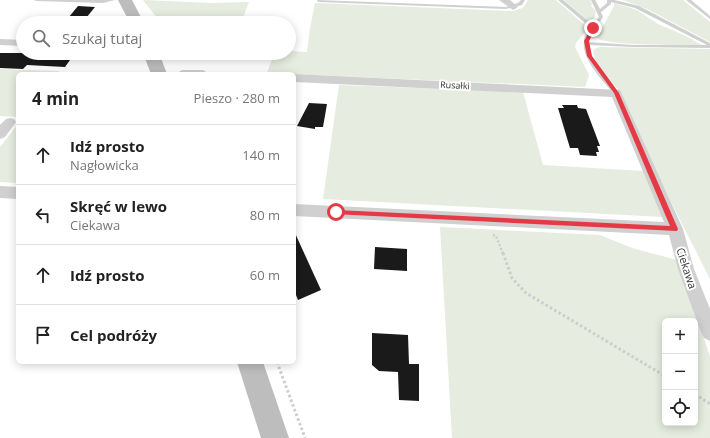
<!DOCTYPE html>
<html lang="pl">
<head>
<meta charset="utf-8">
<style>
  :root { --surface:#fff; --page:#f2f2f2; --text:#222; --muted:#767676; --line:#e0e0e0 }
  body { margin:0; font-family:"Open Sans",sans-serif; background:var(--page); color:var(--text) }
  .controls { position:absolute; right:12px; bottom:12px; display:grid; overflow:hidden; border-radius:6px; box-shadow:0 2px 10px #0003 }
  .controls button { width:36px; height:36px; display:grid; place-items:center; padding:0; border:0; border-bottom:1px solid var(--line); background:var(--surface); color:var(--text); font:20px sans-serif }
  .stop { position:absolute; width:12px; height:12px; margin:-9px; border:3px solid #e63946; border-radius:50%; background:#fff }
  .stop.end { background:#e63946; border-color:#fff; box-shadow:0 1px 4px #0008 }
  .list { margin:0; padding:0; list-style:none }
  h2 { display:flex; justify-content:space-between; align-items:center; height:52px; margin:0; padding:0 16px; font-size:17px }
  h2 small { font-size:13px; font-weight:400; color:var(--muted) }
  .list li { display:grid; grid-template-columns:26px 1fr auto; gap:12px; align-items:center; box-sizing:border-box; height:60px; padding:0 16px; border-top:1px solid var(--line) }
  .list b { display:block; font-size:15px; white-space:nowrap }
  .list p { margin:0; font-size:13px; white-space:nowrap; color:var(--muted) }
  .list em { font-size:13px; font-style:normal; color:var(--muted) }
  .icon { flex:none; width:22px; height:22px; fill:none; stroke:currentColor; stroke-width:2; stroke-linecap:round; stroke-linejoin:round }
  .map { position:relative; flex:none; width:710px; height:438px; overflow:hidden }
  .search { position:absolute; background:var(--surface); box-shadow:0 2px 10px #0003; left:16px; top:16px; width:280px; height:44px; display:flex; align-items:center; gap:10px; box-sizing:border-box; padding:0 14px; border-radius:22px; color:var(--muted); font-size:15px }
  .panel { position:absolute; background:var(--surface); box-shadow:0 2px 10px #0003; left:16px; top:72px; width:280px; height:292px; border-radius:6px }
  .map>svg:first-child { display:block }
  .green { fill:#e6ecdf; fill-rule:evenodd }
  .building { fill:#1a1a1a }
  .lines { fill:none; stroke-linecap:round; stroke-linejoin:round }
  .path-far1 { stroke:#cdcdcd; stroke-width:2.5; stroke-dasharray:2 2; stroke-linecap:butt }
  .path { stroke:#cdcdcd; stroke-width:3; stroke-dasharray:2.5 2.5; stroke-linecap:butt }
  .lane { fill:#d0d0d0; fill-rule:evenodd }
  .street { fill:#d0d0d0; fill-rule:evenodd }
  .secondary { fill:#bdbdbd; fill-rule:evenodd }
  .route { fill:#e63946 }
  .labels { text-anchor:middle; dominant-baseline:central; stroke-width:4; stroke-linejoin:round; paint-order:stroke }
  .far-street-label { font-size:9px; fill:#333; stroke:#fff }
  .street-label { font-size:11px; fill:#333; stroke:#fff }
</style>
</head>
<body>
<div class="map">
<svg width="710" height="438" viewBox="0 0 710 438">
  <rect width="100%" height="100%" fill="#fff"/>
  <g class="green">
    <path d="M143,0L211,3L249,2L241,23H160L168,19L166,16L158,19Z"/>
    <path d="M528,0H556L588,28L576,43L575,47L589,75L585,87L267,73L274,53H289V51L307,52L310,28L315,3L513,11L523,8Z"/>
    <path d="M564,0H590L592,4L591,6L596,11L595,17L590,22Z"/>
    <path d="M623,0H683L710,22V42L647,9Z"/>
    <path d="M614,3L637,10L658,24L684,35L702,45C685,45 606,46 597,38L614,6Z"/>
    <path d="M600,47L710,49V279L671,202L617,88C610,81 590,60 594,49Z"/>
    <path d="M0,69L59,71L57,74H18V117L0,116Z"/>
    <path d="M339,85L523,92L543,165L643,171L663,217L323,199Z"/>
    <path d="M18,124V183L0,182V147Z"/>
    <path d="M440,227L600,235L632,248L677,260L710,356V438H452ZM665,321H695V423H665Z"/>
  </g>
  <g class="building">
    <path d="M78,6L95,7L82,23H64Z"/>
    <path d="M0,53H75L65,67L27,65L23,69L0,68Z"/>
    <path d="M309,103L327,104L323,127H315V129L297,126Z"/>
    <path d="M562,105H577L578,108L586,109L600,146H597L599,152H596L597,156L580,155L578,148H570L558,108H564Z"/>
    <path d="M294,231L321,290L298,300L294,290Z"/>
    <path d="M375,247L407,249V271L374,269Z"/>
    <path d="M372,333L408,335L409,364H419V401L399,400L398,372L379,371L372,365Z"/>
  </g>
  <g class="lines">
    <path class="path-far1" d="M493,235L496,236L503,254"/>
    <g class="path">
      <path d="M503,253L512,278L526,293L665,376"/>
      <path d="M277,362L305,438"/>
      <path d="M695,394L710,404"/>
    </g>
    <g class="lane">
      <path d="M34,0H115L103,3L36,1Z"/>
      <path d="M317,0L506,7L518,3L521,0H525L522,5L506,9L319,2L317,1Z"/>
      <path d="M558,0H563L593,25L599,17L591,0H595L600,9L607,3V0H614L639,6L710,43V48L633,47L589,45C590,64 608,79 619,93L618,94H614C604,82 581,59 584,41C584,36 588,32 591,28ZM611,2L635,8L707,45H633L588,42L593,32L603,17L601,12L611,4Z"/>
      <path d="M686,0H691L710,16V19Z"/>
    </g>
    <g class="street">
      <path d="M499,0H510L518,7L513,10Z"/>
      <path d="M0,39L23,40V46L0,45Z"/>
      <path d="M182,70H203L209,74H176Z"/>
      <path d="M294,74L620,90L683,229L694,269L710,309V341L704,338L701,332L678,269L669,235L294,216V204L664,222L612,97L294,82Z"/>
      <path d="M10,118L14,119L16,122L5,137L0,139V125L6,119Z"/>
      <path d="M0,186L18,187V199L0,198Z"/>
    </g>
    <g class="secondary">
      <path d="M118,0H132L144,23H130Z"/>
      <path d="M143,53H159L167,74H151Z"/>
      <path d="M237,362H263L289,438H261Z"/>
    </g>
  </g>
  <path class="route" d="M593,26L596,28L589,41L592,56L619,93L678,229L677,231L333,214L332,212L336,210L670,226L614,93L587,56L584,41Z"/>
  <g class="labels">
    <g class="far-street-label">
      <text transform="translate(455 85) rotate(3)">Rusałki</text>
    </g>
    <g class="street-label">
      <text transform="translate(687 268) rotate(72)">Ciekawa</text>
    </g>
  </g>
</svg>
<div class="controls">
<button>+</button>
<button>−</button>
<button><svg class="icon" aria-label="locate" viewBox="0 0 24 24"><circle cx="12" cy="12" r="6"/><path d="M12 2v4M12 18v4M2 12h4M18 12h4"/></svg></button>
</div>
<div class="stop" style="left:336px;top:212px"></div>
<div class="stop end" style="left:593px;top:28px"></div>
<div class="search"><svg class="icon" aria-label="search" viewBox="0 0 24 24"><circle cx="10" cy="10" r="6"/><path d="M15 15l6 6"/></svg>Szukaj tutaj</div>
<section class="panel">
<h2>4 min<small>Pieszo · 280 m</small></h2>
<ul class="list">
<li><svg class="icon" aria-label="ahead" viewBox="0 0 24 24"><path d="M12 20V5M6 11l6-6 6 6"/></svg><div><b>Idź prosto</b><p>Nagłowicka</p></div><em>140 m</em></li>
<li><svg class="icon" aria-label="left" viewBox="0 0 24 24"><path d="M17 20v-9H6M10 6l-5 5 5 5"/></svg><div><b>Skręć w lewo</b><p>Ciekawa</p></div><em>80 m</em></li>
<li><svg class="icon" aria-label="ahead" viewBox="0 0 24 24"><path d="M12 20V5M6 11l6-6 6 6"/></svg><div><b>Idź prosto</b></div><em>60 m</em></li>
<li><svg class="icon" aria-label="arrive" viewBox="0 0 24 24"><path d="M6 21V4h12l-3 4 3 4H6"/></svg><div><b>Cel podróży</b></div></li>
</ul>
</section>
</div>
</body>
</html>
